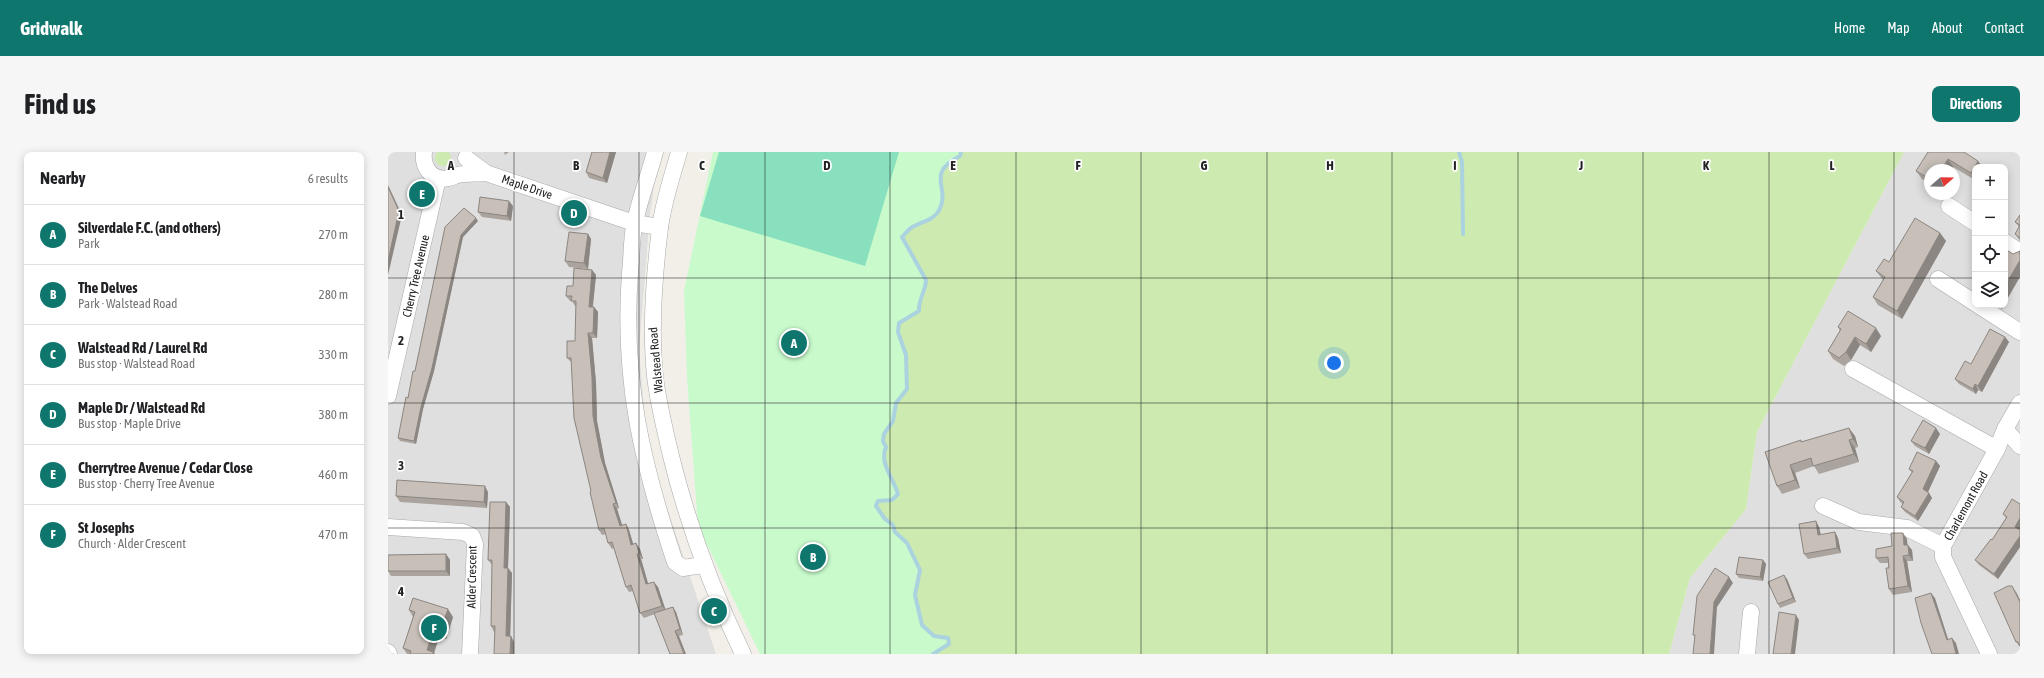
<!DOCTYPE html>
<html lang="en">
<head>
<meta charset="utf-8">
<style>
  :root { --surface:#fff; --page:#f6f6f6; --text:#202124; --muted:#757577; --line:#e0e0e0; --accent:#0f766e }
  body { margin:0; font-family:"Asap Condensed",sans-serif; background:var(--page); color:var(--text) }
  .controls { position:absolute; right:12px; top:12px; display:grid; overflow:hidden; border-radius:8px; box-shadow:0 2px 10px #0003 }
  .controls button { width:36px; height:36px; display:grid; place-items:center; padding:0; border:0; border-bottom:1px solid var(--line); background:var(--surface); color:var(--text); font:20px sans-serif }
  .compass { position:absolute; left:1536px; top:12px; width:36px; height:36px; border-radius:50%; background:var(--surface); box-shadow:0 2px 10px #0003; rotate:70deg }
  .you { position:absolute; left:946px; top:211px; width:14px; height:14px; margin:-10px; border:3px solid #fff; border-radius:50%; background:#1a73e8; box-shadow:0 0 0 6px #1a73e833 }
  .badge { display:grid; place-items:center; width:26px; height:26px; border-radius:50%; background:var(--accent); color:#fff; font-size:13px; font-weight:700 }
  .pin { position:absolute; translate:-50% -50%; border:2px solid #fff; box-shadow:0 1px 4px #0006 }
  .list { margin:0; padding:0; list-style:none }
  h2 { display:flex; justify-content:space-between; align-items:center; height:52px; margin:0; padding:0 16px; font-size:17px }
  h2 small { font-size:13px; font-weight:400; color:var(--muted) }
  .list li { display:grid; grid-template-columns:26px 1fr auto; gap:12px; align-items:center; box-sizing:border-box; height:60px; padding:0 16px; border-top:1px solid var(--line) }
  .list b { display:block; font-size:15px; white-space:nowrap }
  .list p { margin:0; font-size:13px; white-space:nowrap; color:var(--muted) }
  .list em { font-size:13px; font-style:normal; color:var(--muted) }
  .icon { flex:none; width:22px; height:22px; fill:none; stroke:currentColor; stroke-width:2; stroke-linecap:round; stroke-linejoin:round }
  .map { position:relative; flex:none; width:1632px; height:502px; overflow:hidden; border-radius:8px }
  header { display:flex; align-items:center; gap:24px; box-sizing:border-box; height:56px; padding:0 20px; background:var(--accent); color:#fff }
  header strong { font-size:19px }
  nav { display:flex; gap:22px; margin-inline-start:auto; font-size:14px }
  .intro { display:flex; align-items:center; justify-content:space-between; box-sizing:border-box; height:96px; padding:0 24px }
  h1 { margin:0; font-size:28px }
  .button { padding:10px 18px; border-radius:8px; background:var(--accent); color:#fff; font-size:14px; font-weight:700 }
  main { display:flex; gap:24px; padding:0 24px }
  aside { flex:1; background:var(--surface); border-radius:8px; box-shadow:0 2px 10px #0003 }
  .map>svg:first-child { display:block }
  .residential { fill:#e0dfdf; fill-rule:evenodd }
  .grass { fill:#cdebb0 }
  .park { fill:#c8facc }
  .pitch { fill:#88e0be }
  .lines { fill:none; stroke-linecap:round; stroke-linejoin:round }
  .stream { stroke:#aad3df; stroke-width:4 }
  .minor-casing { stroke:#a9a9a9; stroke-width:17 }
  .minor { stroke:#fff; stroke-width:16 }
  .wall { fill:#aba49e }
  .shaded-wall { fill:#8b8681 }
  .building { fill:#c7bfb8; stroke:#8b8681 }
  .grid { fill:none; stroke:#222; stroke-width:1; stroke-opacity:0.55 }
  .labels { text-anchor:middle; dominant-baseline:central; stroke-width:3.5; stroke-linejoin:round; paint-order:stroke }
  .street-label { font-size:12px; fill:#222; stroke:#fff }
  .grid-label { font-size:13px; text-anchor:middle; font-weight:bold; fill:#222; stroke:#fff; stroke-width:3.5; stroke-linejoin:round; paint-order:stroke }
</style>
</head>
<body>
<header>
<strong>Gridwalk</strong>
<nav><a>Home</a><a>Map</a><a>About</a><a>Contact</a></nav>
</header>
<div class="intro"><h1>Find us</h1><a class="button">Directions</a></div>
<main>
<aside>
<h2>Nearby<small>6 results</small></h2>
<ul class="list">
<li><span class="badge">A</span><div><b>Silverdale F.C. (and others)</b><p>Park</p></div><em>270 m</em></li>
<li><span class="badge">B</span><div><b>The Delves</b><p>Park · Walstead Road</p></div><em>280 m</em></li>
<li><span class="badge">C</span><div><b>Walstead Rd / Laurel Rd</b><p>Bus stop · Walstead Road</p></div><em>330 m</em></li>
<li><span class="badge">D</span><div><b>Maple Dr / Walstead Rd</b><p>Bus stop · Maple Drive</p></div><em>380 m</em></li>
<li><span class="badge">E</span><div><b>Cherrytree Avenue / Cedar Close</b><p>Bus stop · Cherry Tree Avenue</p></div><em>460 m</em></li>
<li><span class="badge">F</span><div><b>St Josephs</b><p>Church · Alder Crescent</p></div><em>470 m</em></li>
</ul>
</aside>
<div class="map">
<svg width="1632" height="502" viewBox="0 0 1632 502">
  <rect width="100%" height="100%" fill="#f2efe9"/>
  <g class="residential">
    <path d="M0,0H271L262,62L251,197L259,296L328,502H0Z"/>
    <path d="M1516,0H1632V502H1281L1302,426L1358,357L1369,280ZM1587,15H1617V153H1587ZM1542,18H1566V42H1542Z"/>
  </g>
  <g class="grass">
    <circle cx="55" cy="6" r="8"/>
    <path d="M573,0H1516L1369,280L1358,357L1302,426L1281,502H545L561,492L553,485L546,484L534,473L527,443L532,427L519,391L507,380L505,373L497,367L488,354L490,349L504,348C505,342 507,333 506,328C502,314 491,312 498,295L495,289L496,282L505,269L508,251L519,237L518,203L510,180L511,171C524,163 531,149 538,135L514,85L523,76L542,68L554,47L552,22L559,10L572,4Z"/>
  </g>
  <path class="park" d="M325,0H573L572,4C535,23 565,36 550,60C544,69 532,70 523,76C520,78 517,82 514,85L538,128C538,139 530,147 531,159L511,171L510,180L518,203L519,237L508,251L505,269L496,282L495,289L498,295C491,311 505,325 510,342L504,348L490,349L488,354L497,367L505,373L507,380L519,391L532,418L527,444L534,473L546,484L560,486L561,492L545,502H372L310,374L299,225L296,139Z"/>
  <path class="pitch" d="M331,0H511L477,114L312,64Z"/>
  <g class="lines">
    <g class="stream">
      <path d="M1071,0L1074,10L1075,82"/>
      <path d="M545,502L561,492L560,486L546,484L534,473L527,443L532,418L519,391L507,380L505,373L497,367L488,354L490,349L504,348L510,342C505,325 491,311 498,295L495,289L496,282L505,269L508,251L519,237L518,203L510,180L511,171L531,159C530,147 538,139 538,128L514,85C517,82 520,78 523,76C532,70 544,69 550,60C565,36 535,23 572,4L573,0"/>
    </g>
    <g class="minor-casing">
      <g id="minor">
        <path d="M36,0C34,15 44,30 61,26C64,26 67,23 70,23C78,21 89,22 98,21"/>
        <path d="M267,0C261,23 252,46 247,70C243,86 244,105 242,121C234,227 254,311 287,410L295,416L315,413"/>
        <path d="M291,0C284,25 275,51 272,76C266,124 262,175 267,224C270,251 277,278 283,304C300,373 324,438 355,502"/>
        <path d="M78,6L98,21L246,71L272,75"/>
        <path d="M1561,54L1587,71"/>
        <path d="M1617,90L1632,100"/>
        <path d="M1550,127L1587,151"/>
        <path d="M1590,153L1632,180"/>
        <path d="M1465,217L1609,297"/>
        <path d="M0,244L50,26"/>
        <path d="M1617,277L1632,294"/>
        <path d="M1435,354L1471,370L1519,376L1555,394"/>
        <path d="M0,375L75,380L84,384L87,392L82,502"/>
        <path d="M0,500L1,502"/>
        <path d="M1359,502L1363,460"/>
        <path d="M1601,502L1555,405V394L1609,297L1617,277L1632,251"/>
      </g>
    </g>
    <use href="#minor" class="minor"/>
  </g>
  <g class="wall">
    <path d="M116,0H121L117,3Z"/>
    <path d="M204,0H228L219,31L201,26L198,20Z"/>
    <path d="M1540,0L1587,15V28L1565,15L1563,18H1542V32L1534,27L1528,19Z"/>
    <path d="M125,54L123,69L94,65L90,60Z"/>
    <path d="M1632,63V89L1627,82L1631,75L1627,70Z"/>
    <path d="M90,69L75,85L46,219L35,257L28,292L12,289L10,286L27,219L57,75Z"/>
    <path d="M1552,81L1558,89L1514,167L1490,153L1485,145L1495,128L1488,119L1501,110Z"/>
    <path d="M200,82L203,87L200,117L181,115L177,109Z"/>
    <path d="M204,118L208,123L205,155H206L210,160L209,186H204L208,231L209,269L217,311L231,356L229,357L234,373L238,372L241,378L245,392L252,397L255,407H253L260,432L270,435L277,457L288,460L295,483L291,484L267,462L256,466L252,461L245,439L241,440L238,435L226,396L224,397L220,391L218,382L214,383L211,378L203,339L184,211L179,206L187,189L188,154H187L184,149H182L178,144L185,134Z"/>
    <path d="M1608,153H1616L1614,157Z"/>
    <path d="M1450,175L1493,184L1483,200L1472,193L1463,208L1456,214L1445,207L1440,199L1452,179Z"/>
    <path d="M1617,185L1621,190L1594,240L1590,238L1588,242L1571,232L1567,227L1583,212Z"/>
    <path d="M1552,282L1541,302L1527,294L1523,289Z"/>
    <path d="M1467,284L1470,295L1467,296L1471,310L1431,322L1426,314L1407,321L1412,336L1394,342L1389,334L1414,290Z"/>
    <path d="M1548,309L1552,314L1540,340L1544,346L1530,369L1517,360L1513,355L1515,352L1513,351L1509,345L1524,321L1521,317Z"/>
    <path d="M100,340L99,356L12,350L8,344Z"/>
    <path d="M118,350L122,355L120,416L124,421L122,484L126,490L106,480L103,474L104,413L100,408Z"/>
    <path d="M1632,352V395L1610,427L1591,413L1587,408L1604,388L1618,366L1615,362Z"/>
    <path d="M1428,369L1431,375L1433,383L1447,380L1450,386L1453,401L1420,407L1416,402Z"/>
    <path d="M1519,387V393L1524,398L1525,409H1519L1524,440L1505,443L1501,437L1500,411H1492L1488,406L1504,394Z"/>
    <path d="M58,402L62,408V424H3L0,419V403Z"/>
    <path d="M1375,408L1378,412L1375,429L1351,426L1348,422Z"/>
    <path d="M1399,427L1408,450L1392,456L1390,452Z"/>
    <path d="M1628,440L1632,448V495L1628,490Z"/>
    <path d="M21,458L65,465L58,487L51,485L46,501L47,502H19L15,496L25,465Z"/>
  </g>
  <g class="shaded-wall">
    <path d="M222,0H228L219,31L215,26Z"/>
    <path d="M1560,7L1565,15L1563,18H1553Z"/>
    <path d="M1590,9L1595,15H1587V27L1583,21Z"/>
    <path d="M0,33L14,63L0,123Z"/>
    <path d="M121,49L125,54L123,69L119,64Z"/>
    <path d="M88,66L90,69L75,85L46,219L35,257L28,292L26,289L33,255L73,83Z"/>
    <path d="M1552,81L1558,89L1514,167L1509,159Z"/>
    <path d="M200,82L203,87L200,117L196,111Z"/>
    <path d="M1632,108V125L1617,151V134Z"/>
    <path d="M204,118L208,123L204,160L201,155Z"/>
    <path d="M1611,153H1616L1614,157Z"/>
    <path d="M206,155L210,160L209,186L205,181Z"/>
    <path d="M1488,176L1493,184L1483,200L1478,192Z"/>
    <path d="M200,181L204,186L208,231L209,269L217,311L231,356L228,351L213,306L205,264Z"/>
    <path d="M1467,185L1472,193L1463,208L1458,200Z"/>
    <path d="M1617,185L1621,190L1594,240L1590,234Z"/>
    <path d="M1587,232L1590,238L1588,242L1585,237Z"/>
    <path d="M1461,276L1467,284L1470,295L1465,287Z"/>
    <path d="M1548,276L1552,282L1541,302L1537,296Z"/>
    <path d="M1461,288L1467,296L1471,310L1466,302Z"/>
    <path d="M1548,309L1552,314L1539,342L1535,337Z"/>
    <path d="M1402,313L1407,321L1412,336L1407,328Z"/>
    <path d="M97,334L100,340L99,356L96,350Z"/>
    <path d="M1541,341L1544,346L1530,369L1527,364Z"/>
    <path d="M118,350L122,355L120,416L124,421L122,490L118,484L116,416Z"/>
    <path d="M225,352L229,357L236,379L232,374Z"/>
    <path d="M1632,366V378L1627,375Z"/>
    <path d="M1428,369L1431,375L1434,389L1430,383Z"/>
    <path d="M238,372L241,378L247,398L243,393Z"/>
    <path d="M1447,380L1450,386L1453,401L1449,396Z"/>
    <path d="M1515,381L1519,387L1520,399L1516,393Z"/>
    <path d="M1632,384V395L1610,427L1606,422Z"/>
    <path d="M248,391L252,397L255,407L251,401Z"/>
    <path d="M1520,393L1524,398L1525,409L1521,403Z"/>
    <path d="M58,402L62,408V424L58,419Z"/>
    <path d="M249,402L253,407L262,438L258,432Z"/>
    <path d="M1515,404L1519,409L1524,440L1520,434Z"/>
    <path d="M1375,408L1378,412L1375,429L1372,425Z"/>
    <path d="M1396,423L1399,427L1408,450L1405,446Z"/>
    <path d="M1341,425L1345,431L1329,455L1326,502H1322L1326,450Z"/>
    <path d="M266,430L270,435L278,459L274,454Z"/>
    <path d="M1624,434L1628,440L1632,448V450Z"/>
    <path d="M1543,441L1547,446L1562,493L1559,488Z"/>
    <path d="M285,455L288,460L295,483L292,477Z"/>
    <path d="M60,457L65,465L58,487L52,479Z"/>
    <path d="M1408,463L1411,468L1407,502H1403Z"/>
    <path d="M46,477L51,485L46,501L47,502H42L39,498Z"/>
    <path d="M287,479L291,484L298,502H296Z"/>
    <path d="M123,484L126,490V502H122Z"/>
    <path d="M1564,486L1568,491L1571,502H1568Z"/>
  </g>
  <g class="building">
    <path d="M204,0H222L215,26L198,20Z"/>
    <path d="M1540,0H1576L1590,9L1583,21L1560,7L1553,18H1542V27L1528,19Z"/>
    <path d="M0,35L11,59L0,109Z"/>
    <path d="M92,45L121,49L119,64L90,60Z"/>
    <path d="M76,56L88,66L73,83L44,216L33,255L26,289L10,286L18,245L20,246L25,219H27L57,75Z"/>
    <path d="M1632,63V86L1627,82L1632,73L1627,70Z"/>
    <path d="M1527,66L1552,81L1509,159L1485,145L1497,125L1488,119L1496,107L1501,110Z"/>
    <path d="M181,80L200,82L196,111L177,109Z"/>
    <path d="M1617,97L1625,102L1632,99L1631,102H1632V108L1617,134Z"/>
    <path d="M186,116L204,118L201,155H206L205,181H200L204,225L205,264L213,306L228,351L225,352L232,374L238,372L243,393L248,391L251,401L249,402L258,432L266,430L274,454L252,461L243,433L238,435L224,390L220,391L216,376L211,378L202,340L203,339L186,266L183,206H179V189H187L188,149H183L184,144H178L179,134H185Z"/>
    <path d="M1460,159L1488,176L1478,192L1467,185L1458,200L1451,206L1440,199L1453,177L1450,175Z"/>
    <path d="M1602,177L1617,185L1590,234L1587,232L1585,237L1567,227L1577,209L1583,212Z"/>
    <path d="M1535,268L1548,276L1537,296L1523,289Z"/>
    <path d="M1461,276L1465,287L1461,288L1466,302L1425,314L1423,306L1402,313L1407,328L1389,334L1377,300L1413,288V290Z"/>
    <path d="M1529,300L1548,309L1535,337L1541,341L1527,364L1513,355L1516,350L1509,345L1525,319L1521,317Z"/>
    <path d="M9,328L97,334L96,350L8,344Z"/>
    <path d="M1624,347L1632,352V366L1627,375L1632,378V384L1606,422L1587,408L1603,387L1604,388L1619,365L1615,362Z"/>
    <path d="M102,350H118L116,416H120L118,484H123L122,502H106L107,474H103L104,408H100Z"/>
    <path d="M1428,369L1430,383L1447,380L1449,396L1416,402L1411,372Z"/>
    <path d="M1503,381H1515L1516,393H1520L1521,403L1515,404L1520,434L1501,437L1498,416H1501L1500,405L1488,406V397L1504,394Z"/>
    <path d="M58,402V419H0V403Z"/>
    <path d="M1351,405L1375,408L1372,425L1348,422Z"/>
    <path d="M1327,416L1341,425L1326,450L1322,502H1305L1307,483H1305L1309,444Z"/>
    <path d="M1396,423L1405,446L1390,452L1380,430Z"/>
    <path d="M1620,434H1624L1632,450V494L1629,489L1628,490L1606,441Z"/>
    <path d="M1543,441L1559,488L1564,486L1568,502H1544L1533,471L1527,446Z"/>
    <path d="M25,446L60,457L52,479L46,477L39,498L45,500V502H22L23,499L15,496L27,460L21,458Z"/>
    <path d="M285,455L292,477L287,479L296,502H282L266,461Z"/>
    <path d="M1391,460L1408,463L1403,502H1385Z"/>
  </g>
  <path class="grid" d="M126,0V502M251,0V502M377,0V502M502,0V502M628,0V502M753,0V502M879,0V502M1004,0V502M1130,0V502M1255,0V502M1381,0V502M1506,0V502M0,126H1587M1617,126H1632M0,251H1632M0,376H1632"/>
  <g class="labels">
    <g class="street-label">
      <text transform="translate(139 35) rotate(19)">Maple Drive</text>
      <text transform="translate(28 124) rotate(-77)">Cherry Tree Avenue</text>
      <text transform="translate(268 208) rotate(-95)">Walstead Road</text>
      <text transform="translate(1578 354) rotate(-61)">Charlemont Road</text>
      <text transform="translate(84 425) rotate(-89)">Alder Crescent</text>
    </g>
  </g>
  <g class="grid-label">
    <text x="63" y="18">A</text>
    <text x="188" y="18">B</text>
    <text x="314" y="18">C</text>
    <text x="439" y="18">D</text>
    <text x="565" y="18">E</text>
    <text x="690" y="18">F</text>
    <text x="816" y="18">G</text>
    <text x="942" y="18">H</text>
    <text x="1067" y="18">I</text>
    <text x="1193" y="18">J</text>
    <text x="1318" y="18">K</text>
    <text x="1444" y="18">L</text>
    <text x="13" y="67">1</text>
    <text x="13" y="193">2</text>
    <text x="13" y="318">3</text>
    <text x="13" y="444">4</text>
  </g>
</svg>
<div class="controls">
<button>+</button>
<button>−</button>
<button><svg class="icon" aria-label="locate" viewBox="0 0 24 24"><circle cx="12" cy="12" r="6"/><path d="M12 2v4M12 18v4M2 12h4M18 12h4"/></svg></button>
<button><svg class="icon" aria-label="layers" viewBox="0 0 24 24"><path d="M12 4l9 5-9 5-9-5zM3 14l9 5 9-5"/></svg></button>
</div>
<svg class="compass" viewBox="-18 -18 36 36"><path d="M0-13l5 13h-10z" fill="#e53935"/><path d="M0 13l5-13h-10z" fill="#757577"/></svg>
<div class="you"></div>
<div class="pin badge" style="left:406px;top:191px">A</div>
<div class="pin badge" style="left:425px;top:405px">B</div>
<div class="pin badge" style="left:326px;top:459px">C</div>
<div class="pin badge" style="left:186px;top:61px">D</div>
<div class="pin badge" style="left:34px;top:42px">E</div>
<div class="pin badge" style="left:46px;top:476px">F</div>
</div>
</main>
</body>
</html>
